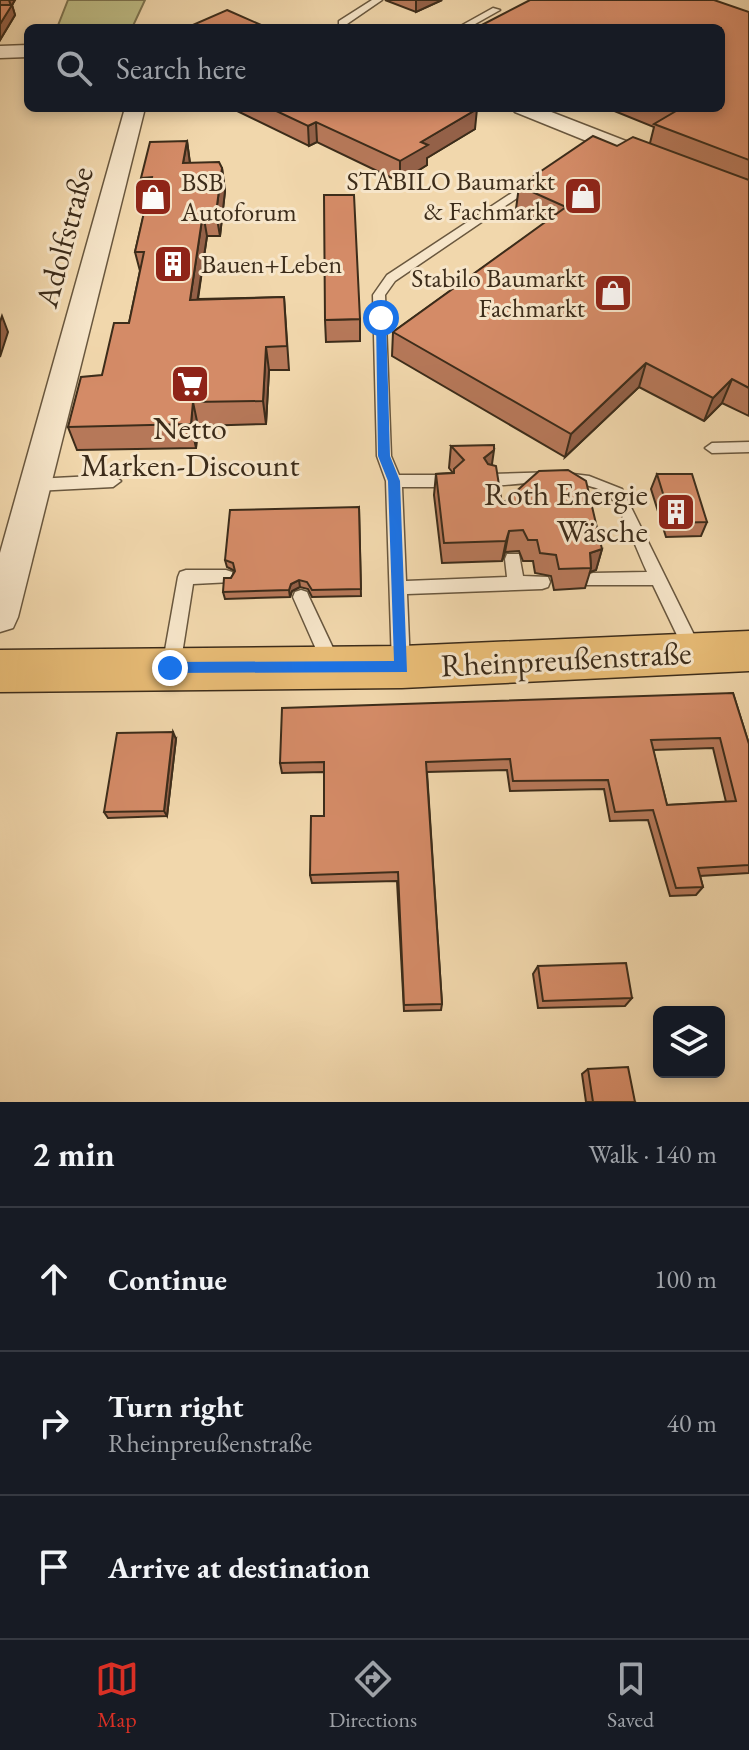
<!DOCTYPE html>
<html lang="en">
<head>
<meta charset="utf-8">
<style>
  :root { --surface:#171b24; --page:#242831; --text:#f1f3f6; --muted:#9ea1a6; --line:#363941; --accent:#d93025 }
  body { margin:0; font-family:"EB Garamond",serif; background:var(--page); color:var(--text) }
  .controls { position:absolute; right:24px; bottom:24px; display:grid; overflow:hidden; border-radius:12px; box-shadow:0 4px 12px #0003 }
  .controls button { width:72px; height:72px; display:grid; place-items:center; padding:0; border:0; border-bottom:2px solid var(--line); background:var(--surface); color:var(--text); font:40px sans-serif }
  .stop { position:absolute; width:24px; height:24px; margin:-18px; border:6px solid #1a73e8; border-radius:50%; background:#fff }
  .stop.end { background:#1a73e8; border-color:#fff; box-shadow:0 2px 8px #0008 }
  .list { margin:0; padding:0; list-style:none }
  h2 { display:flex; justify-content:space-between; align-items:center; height:104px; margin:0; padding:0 32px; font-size:34px }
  h2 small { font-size:26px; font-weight:400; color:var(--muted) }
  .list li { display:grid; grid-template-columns:52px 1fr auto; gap:24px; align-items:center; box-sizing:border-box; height:144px; padding:0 32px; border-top:2px solid var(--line) }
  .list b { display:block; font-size:30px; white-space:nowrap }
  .list p { margin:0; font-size:26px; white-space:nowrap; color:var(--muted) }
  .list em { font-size:26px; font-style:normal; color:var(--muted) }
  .icon { flex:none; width:44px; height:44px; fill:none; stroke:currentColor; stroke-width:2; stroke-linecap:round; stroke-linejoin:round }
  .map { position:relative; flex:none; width:749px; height:1102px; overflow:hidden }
  .search { position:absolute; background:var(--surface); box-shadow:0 4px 12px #0003; left:24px; right:24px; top:24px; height:88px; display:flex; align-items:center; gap:20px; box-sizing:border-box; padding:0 28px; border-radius:12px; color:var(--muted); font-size:30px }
  .sheet { height:536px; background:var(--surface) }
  nav { display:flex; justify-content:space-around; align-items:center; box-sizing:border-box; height:112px; border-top:2px solid var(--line); background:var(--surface); font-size:22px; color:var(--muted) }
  nav a { display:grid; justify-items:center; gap:4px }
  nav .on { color:var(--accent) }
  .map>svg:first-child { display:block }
  .green { fill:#bebd86; stroke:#7d7450; stroke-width:2 }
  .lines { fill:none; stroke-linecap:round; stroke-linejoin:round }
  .service-casing { stroke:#69573e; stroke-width:3 }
  .minor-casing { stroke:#69573e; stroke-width:3 }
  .primary-casing { stroke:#3c2c1a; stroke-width:3 }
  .service { fill:#f6e5c9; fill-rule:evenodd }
  .minor { fill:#f6e5c9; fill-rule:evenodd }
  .primary { fill:#e8bc76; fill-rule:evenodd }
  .wall { fill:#b67859; stroke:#3c2c1a; stroke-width:2; fill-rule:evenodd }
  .shaded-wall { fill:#946148; stroke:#3c2c1a; stroke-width:2 }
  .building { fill:#d48b67; stroke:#3c2c1a; stroke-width:2; fill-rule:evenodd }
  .route { fill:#1a73e8 }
  .labels { text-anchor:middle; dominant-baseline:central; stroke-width:6; stroke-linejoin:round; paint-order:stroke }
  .far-poi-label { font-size:26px; fill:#3c2c1a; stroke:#f6e5c9; text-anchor:end }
  .street-label { font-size:32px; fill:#3c2c1a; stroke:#f6e5c9 }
  .poi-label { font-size:32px; fill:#3c2c1a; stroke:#f6e5c9 }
</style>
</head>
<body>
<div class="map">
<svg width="749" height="1102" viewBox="0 0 749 1102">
  <rect width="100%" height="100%" fill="#f1d7ac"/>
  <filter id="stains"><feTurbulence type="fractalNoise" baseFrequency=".0025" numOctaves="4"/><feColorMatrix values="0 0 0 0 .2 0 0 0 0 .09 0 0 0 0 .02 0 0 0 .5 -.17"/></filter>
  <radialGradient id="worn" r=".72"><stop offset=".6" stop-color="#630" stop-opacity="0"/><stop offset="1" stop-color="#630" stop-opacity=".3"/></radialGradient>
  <path class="green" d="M68,0H145L132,28H57Z"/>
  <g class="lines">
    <g class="service-casing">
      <g id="service">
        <path d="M372,0H382L347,24V28H339V21Z"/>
        <path d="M493,8L500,10L468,28H457Z"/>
        <path d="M533,179L542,181L395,281L385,295L391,456L399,475H451L459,481L451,487H402L406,581L507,577L505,559L507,554H519L523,576L548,577L550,582L548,587L542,589L407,594L410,665L407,670L401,673L395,670L392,665L386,481L377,456L373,295L387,275Z"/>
        <path d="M749,442V452L712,453L705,448L712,443Z"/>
        <path d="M557,472L589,476L622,489L702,651L699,656L693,658L687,656L653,585H587L585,580L587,575L593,573L647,572C637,551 625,516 612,499C594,474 520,484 492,486L484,480L492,474Z"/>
        <path d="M113,475L121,481L113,487L35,491L27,485L35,479Z"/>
        <path d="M186,570H226L232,572L234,577L232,582L193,584L180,667L177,672L171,675L165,672L162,667L178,577L180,572Z"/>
        <path d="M301,590L307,592L309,597L341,665L338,670L332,673L326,670L323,665L293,597L295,592Z"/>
      </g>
    </g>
    <g class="minor-casing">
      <g id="minor">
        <path d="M28,45V57L0,58V46Z"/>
        <path d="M125,108H145L18,617L13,628L0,632V553Z"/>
        <path d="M512,108H541L667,157L670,162L659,169L651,167L515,112Z"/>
      </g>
    </g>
    <g class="primary-casing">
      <path id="primary" d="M749,631V671L402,688L0,692V650L402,646Z"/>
    </g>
    <use href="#service" class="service"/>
    <use href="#minor" class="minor"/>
    <use href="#primary" class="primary"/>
  </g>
  <g class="wall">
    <path d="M0,0H15L12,5L15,15L0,40Z"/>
    <path d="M385,0H442L416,12Z"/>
    <path d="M749,12V416L722,403L704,421L639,387L565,457L392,356L393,332L545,223L516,209L519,186L617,146L650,143L654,127L607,108H721Z"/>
    <path d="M231,108H475V129L427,158V165L400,182L317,142L309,146Z"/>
    <path d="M187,141L190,163L222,168L225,191L220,236H207L198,299L284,297L289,370H269L266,424L198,426L196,448L77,450L68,427L102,375L129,323L140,271L135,252L147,201L141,178Z"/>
    <path d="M360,319V341L326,342L325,320Z"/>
    <path d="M451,446L492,465L502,504L602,549L596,570L590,572L585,588L554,590L551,576L535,573L533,561H523L519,551L505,552L502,561L442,563L434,495L436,474L453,473L449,468Z"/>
    <path d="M657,474L707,522L701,536L666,537L651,489Z"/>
    <path d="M359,507L361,596L312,597L308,589L300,587L292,591L290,597L225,599L223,592L235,571L227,567L225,560Z"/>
    <path d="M733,693L749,744V873L700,876L703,887L696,895L670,896L648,820L610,821L604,789L510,791L507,770L427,772L442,1004L441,1010L404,1011L397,881L312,883L310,875L324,816V772L282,773L280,763ZM713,748L726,802L667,805L653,750Z"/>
    <path d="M176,739L167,816L108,818L104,812Z"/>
    <path d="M538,966L632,998L625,1006L538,1008L533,974Z"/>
    <path d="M588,1069L635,1102H586L582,1074Z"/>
  </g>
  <g class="shaded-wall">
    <path d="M9,0H15L12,5L15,15L0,40V24L11,6Z"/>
    <path d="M416,0H442L416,12Z"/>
    <path d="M477,109L475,129L427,158V165L400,182V161L421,142Z"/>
    <path d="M316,122L317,142L309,146L308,126Z"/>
    <path d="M187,141L190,164L183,163Z"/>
    <path d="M222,168L225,191L220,236L216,213Z"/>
    <path d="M203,213L207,236L194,323L190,300Z"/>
    <path d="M2,316L8,332L0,357V322Z"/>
    <path d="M266,347L269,370L266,424L263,401Z"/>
    <path d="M646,363L639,387L565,457L571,434Z"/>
    <path d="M732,379L722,403L704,421L713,398Z"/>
    <path d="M193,402L198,426L196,448L191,424Z"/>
    <path d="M494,450L491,471L484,458Z"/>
    <path d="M509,531L505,552L502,561L506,541Z"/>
    <path d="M602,549L596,570L590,572L591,568L590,553Z"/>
    <path d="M299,580L300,587L292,591L290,597L289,590L291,584Z"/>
    <path d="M173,732L176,739L167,816L164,811Z"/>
  </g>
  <g class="building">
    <path d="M530,0H714L749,12V160L654,124L676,111L668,108H721V28H476Z"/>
    <path d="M0,5H12L0,24Z"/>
    <path d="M227,10L268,28H204L195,24Z"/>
    <path d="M270,108H475L477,109L421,142L428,145L400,161L316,122L308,126Z"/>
    <path d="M593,136L617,146L633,137L749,180V388L732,379L713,398L646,363L571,434L393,332L566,207L519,186Z"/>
    <path d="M187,141L183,163L219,162L222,168L216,213H203L190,300L284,297L287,346L266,347L263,401L193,402L191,424L68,427L81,377L102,375L114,323H129L144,252H135L152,177L141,178L150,142Z"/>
    <path d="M324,195H354L360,319L325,320Z"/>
    <path d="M494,445V450L484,458L488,464L496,466L502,504L539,471L568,470L586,481L602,549L590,553L591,568L559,569L556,555L540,553L537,540H528L523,530L509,531L506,541L444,543L436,474L454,473V469L464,460L451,446Z"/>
    <path d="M657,474H692L707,522L672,523Z"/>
    <path d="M359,507L361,589L312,590L307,582L299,580L291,584L289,590L223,592L224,578H231L235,571L233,563L225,560L230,510Z"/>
    <path d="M733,693L749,744V865L698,868L703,887L676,888L653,810L615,812L608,780L513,781L510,759L426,762L442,1004L404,1005L398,872L310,875L311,816H324V762L280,763L282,708ZM720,738L736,801L667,805L651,740Z"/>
    <path d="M173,732L164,811L104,812L117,733Z"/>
    <path d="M626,963L632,998L543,1001L538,966Z"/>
    <path d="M628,1067L635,1102H593L588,1069Z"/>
  </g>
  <path class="route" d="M381,315L386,318L390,456L400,481L407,672L165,673L163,668L170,662L394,661L388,481L378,456L376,318Z"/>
  <defs>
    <g id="shop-square" transform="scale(2)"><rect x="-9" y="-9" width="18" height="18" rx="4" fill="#8f2418" stroke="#f6e5c9"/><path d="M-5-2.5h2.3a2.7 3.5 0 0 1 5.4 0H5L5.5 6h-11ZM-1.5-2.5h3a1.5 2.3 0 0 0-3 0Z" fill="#fff"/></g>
    <g id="building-square" transform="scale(2)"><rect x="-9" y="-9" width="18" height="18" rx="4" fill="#8f2418" stroke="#f6e5c9"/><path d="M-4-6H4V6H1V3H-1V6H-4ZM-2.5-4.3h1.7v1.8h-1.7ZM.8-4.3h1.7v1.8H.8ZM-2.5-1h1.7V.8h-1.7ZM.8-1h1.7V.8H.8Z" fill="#fff"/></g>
    <g id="supermarket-square" transform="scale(2)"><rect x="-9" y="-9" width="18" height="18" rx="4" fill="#8f2418" stroke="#f6e5c9"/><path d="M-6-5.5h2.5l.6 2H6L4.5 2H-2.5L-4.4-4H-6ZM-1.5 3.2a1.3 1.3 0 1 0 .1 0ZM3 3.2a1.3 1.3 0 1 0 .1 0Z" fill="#fff"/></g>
  </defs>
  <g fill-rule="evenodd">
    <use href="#shop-square" x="583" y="196"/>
    <use href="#shop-square" x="153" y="197"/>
    <use href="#building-square" x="173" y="264"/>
    <use href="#shop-square" x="613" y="293"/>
    <use href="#supermarket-square" x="190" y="384"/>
    <use href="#building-square" x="676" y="512"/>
  </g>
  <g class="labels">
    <g class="far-poi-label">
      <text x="555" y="181">STABILO Baumarkt<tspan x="555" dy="30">&amp; Fachmarkt</tspan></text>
      <text x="181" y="182" text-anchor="start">BSB<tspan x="181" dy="30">Autoforum</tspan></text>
      <text x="201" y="264" text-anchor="start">Bauen+Leben</text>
      <text x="585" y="278">Stabilo Baumarkt<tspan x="585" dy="30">Fachmarkt</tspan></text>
    </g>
    <g class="street-label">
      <text transform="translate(64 237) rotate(-75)">Adolfstraße</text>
      <text transform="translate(566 659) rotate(-3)">Rheinpreußenstraße</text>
    </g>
    <g class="poi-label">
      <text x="190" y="428">Netto<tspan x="190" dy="37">Marken-Discount</tspan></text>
      <text x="648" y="494" text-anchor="end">Roth Energie<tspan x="648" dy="37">Wäsche</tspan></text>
    </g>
  </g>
  <rect width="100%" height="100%" filter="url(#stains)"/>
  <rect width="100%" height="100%" fill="url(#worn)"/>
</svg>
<div class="controls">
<button><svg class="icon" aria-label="layers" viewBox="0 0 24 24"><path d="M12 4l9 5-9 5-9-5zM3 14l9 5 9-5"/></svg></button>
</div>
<div class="stop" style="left:381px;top:318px"></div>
<div class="stop end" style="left:170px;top:668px"></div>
<div class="search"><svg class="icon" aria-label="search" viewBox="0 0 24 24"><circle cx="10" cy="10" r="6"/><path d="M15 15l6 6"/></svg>Search here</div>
</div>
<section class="sheet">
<h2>2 min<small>Walk · 140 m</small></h2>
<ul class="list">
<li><svg class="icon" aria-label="ahead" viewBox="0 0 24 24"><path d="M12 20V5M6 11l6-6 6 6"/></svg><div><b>Continue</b></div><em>100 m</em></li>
<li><svg class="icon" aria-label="right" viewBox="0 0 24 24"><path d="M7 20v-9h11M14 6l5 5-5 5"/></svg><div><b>Turn right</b><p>Rheinpreußenstraße</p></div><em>40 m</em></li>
<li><svg class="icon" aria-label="arrive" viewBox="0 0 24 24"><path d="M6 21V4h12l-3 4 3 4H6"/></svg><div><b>Arrive at destination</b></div></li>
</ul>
</section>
<nav>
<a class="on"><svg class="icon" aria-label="map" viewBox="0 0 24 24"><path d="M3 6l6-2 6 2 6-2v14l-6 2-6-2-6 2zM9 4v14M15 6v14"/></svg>Map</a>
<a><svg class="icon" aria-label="directions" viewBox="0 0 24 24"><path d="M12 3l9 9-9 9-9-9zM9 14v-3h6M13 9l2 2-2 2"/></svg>Directions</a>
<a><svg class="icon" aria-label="saved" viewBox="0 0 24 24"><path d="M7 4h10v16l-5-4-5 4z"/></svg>Saved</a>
</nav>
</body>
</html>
